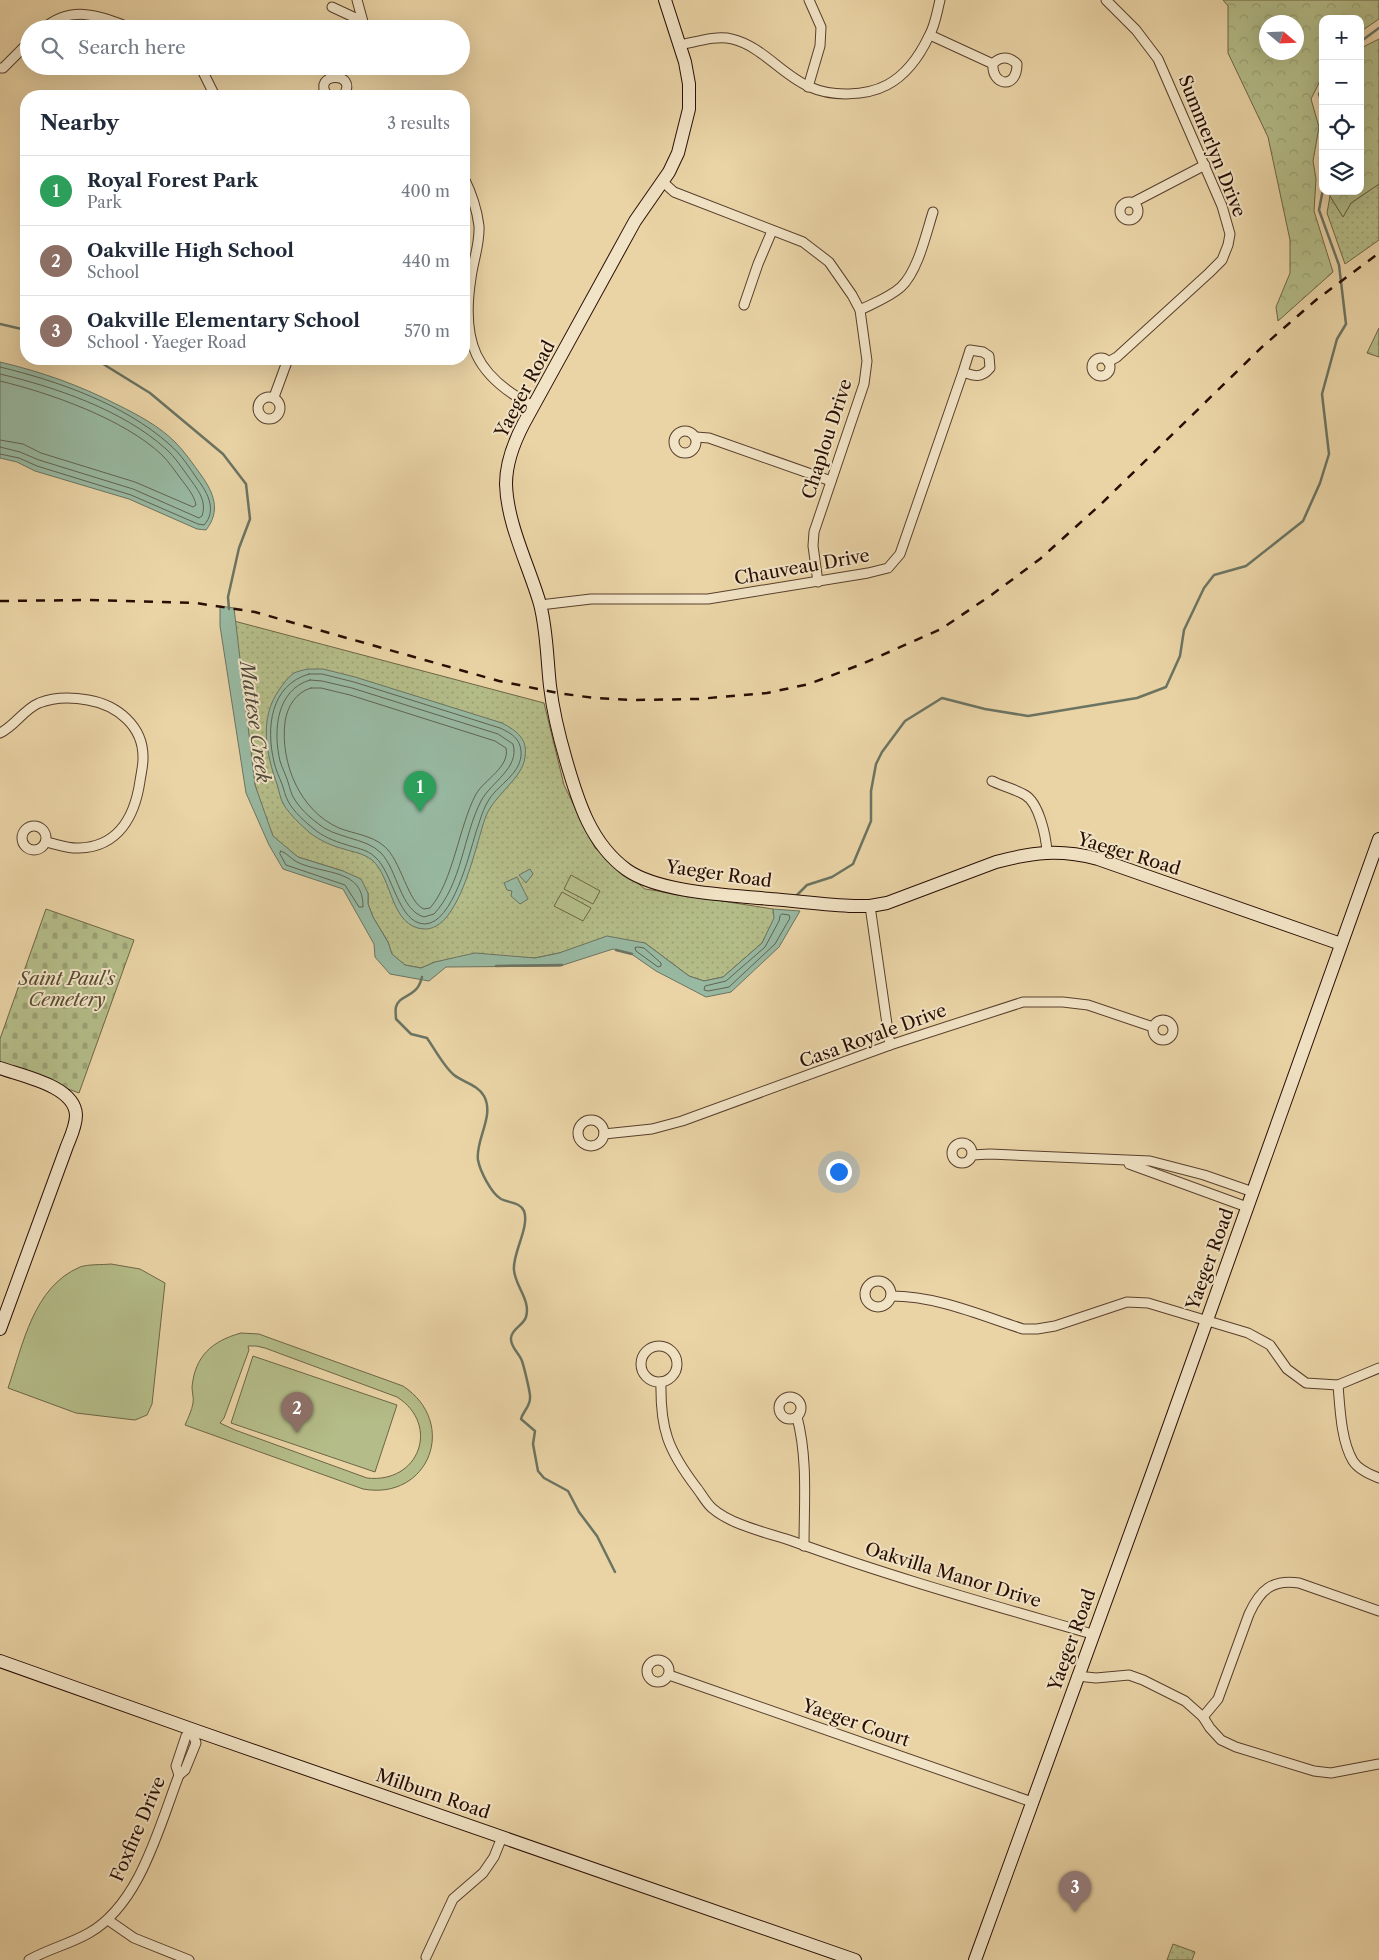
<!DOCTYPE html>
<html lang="en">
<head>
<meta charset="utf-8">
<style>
  :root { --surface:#fff; --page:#f6f6f7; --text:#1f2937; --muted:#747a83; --line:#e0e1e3; --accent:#ea580c }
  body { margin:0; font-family:"Libre Caslon Text",serif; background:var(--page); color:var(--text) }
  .controls { position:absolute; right:15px; top:15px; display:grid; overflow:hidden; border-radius:10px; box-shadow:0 5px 20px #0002 }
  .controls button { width:45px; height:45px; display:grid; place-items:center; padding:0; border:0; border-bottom:1px solid var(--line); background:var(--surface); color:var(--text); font:25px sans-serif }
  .compass { position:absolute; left:1259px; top:15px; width:45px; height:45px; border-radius:50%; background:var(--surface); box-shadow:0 5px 20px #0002; rotate:109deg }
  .you { position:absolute; left:838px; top:1171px; width:18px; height:18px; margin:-12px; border:4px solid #fff; border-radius:50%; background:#1a73e8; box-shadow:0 0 0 8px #1a73e833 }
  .badge { display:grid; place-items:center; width:32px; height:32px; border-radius:50%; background:var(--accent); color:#fff; font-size:16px; font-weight:700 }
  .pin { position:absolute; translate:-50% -41px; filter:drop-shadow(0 1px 2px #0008) }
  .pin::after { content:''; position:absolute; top:26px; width:18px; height:15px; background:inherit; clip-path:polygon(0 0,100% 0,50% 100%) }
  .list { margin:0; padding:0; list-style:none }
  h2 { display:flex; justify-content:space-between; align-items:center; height:65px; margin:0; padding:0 20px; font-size:21px }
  h2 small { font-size:16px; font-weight:400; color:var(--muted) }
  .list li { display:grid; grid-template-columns:32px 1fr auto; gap:15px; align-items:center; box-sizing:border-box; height:70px; padding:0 20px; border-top:1px solid var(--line) }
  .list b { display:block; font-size:19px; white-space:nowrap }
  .list p { margin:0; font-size:16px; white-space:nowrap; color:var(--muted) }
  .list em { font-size:16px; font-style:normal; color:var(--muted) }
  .icon { flex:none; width:28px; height:28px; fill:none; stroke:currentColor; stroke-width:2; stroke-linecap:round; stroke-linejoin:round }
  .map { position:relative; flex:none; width:1379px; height:1960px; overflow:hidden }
  .search { position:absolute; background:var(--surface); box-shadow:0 5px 20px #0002; left:20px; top:20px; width:450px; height:55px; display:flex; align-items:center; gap:12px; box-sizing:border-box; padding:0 18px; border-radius:28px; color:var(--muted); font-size:19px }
  .panel { position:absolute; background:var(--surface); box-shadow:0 5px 20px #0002; left:20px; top:90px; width:450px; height:275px; border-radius:20px }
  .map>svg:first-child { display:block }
  .green { fill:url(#green-dots); stroke:#6e6546 }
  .forest { fill:url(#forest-crowns); stroke:#6e6546; fill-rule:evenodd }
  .cemetery { fill:url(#cemetery-stones); stroke:#6e6546 }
  .pitch { fill:#b4bd89; stroke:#6e6546; fill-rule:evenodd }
  .water { fill:#98b9a2; stroke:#6b7462 }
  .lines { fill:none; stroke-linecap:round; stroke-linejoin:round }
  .shore { stroke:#606352; stroke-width:1 }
  .stream { stroke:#6b7462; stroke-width:2.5 }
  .street-casing { stroke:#583f2c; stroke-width:11 }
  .secondary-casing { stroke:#280d03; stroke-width:14 }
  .street { stroke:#f1e3c5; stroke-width:9 }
  .secondary { stroke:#f1e3c5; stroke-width:12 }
  .rail { stroke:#280d03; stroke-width:2.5; stroke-dasharray:9 9; stroke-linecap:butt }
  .labels { text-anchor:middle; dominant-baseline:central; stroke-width:4; stroke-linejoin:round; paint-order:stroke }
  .street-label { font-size:18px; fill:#280d03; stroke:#f1e3c5 }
  .park-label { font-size:18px; font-style:italic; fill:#594b32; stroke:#f1e3c5 }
  .water-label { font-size:19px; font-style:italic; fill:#4f493b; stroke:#f1e3c5 }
</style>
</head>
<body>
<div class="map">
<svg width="1379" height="1960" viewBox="0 0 1379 1960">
  <defs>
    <pattern id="green-dots" width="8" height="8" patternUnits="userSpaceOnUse" patternTransform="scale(1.25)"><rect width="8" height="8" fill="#b4bd89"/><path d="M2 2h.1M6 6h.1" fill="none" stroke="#9ba175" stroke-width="1.8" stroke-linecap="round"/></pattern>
    <pattern id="forest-crowns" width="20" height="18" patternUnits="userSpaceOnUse" patternTransform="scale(1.25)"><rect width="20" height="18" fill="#b4bd89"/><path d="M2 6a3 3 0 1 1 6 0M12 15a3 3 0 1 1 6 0" fill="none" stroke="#9ba175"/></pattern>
    <pattern id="cemetery-stones" width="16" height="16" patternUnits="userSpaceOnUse" patternTransform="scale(1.25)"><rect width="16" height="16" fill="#b4bd89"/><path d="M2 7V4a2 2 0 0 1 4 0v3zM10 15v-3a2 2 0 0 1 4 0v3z" fill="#9ba175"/></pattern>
  </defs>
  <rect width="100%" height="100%" fill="#ead4a6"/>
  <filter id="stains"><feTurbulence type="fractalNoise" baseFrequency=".004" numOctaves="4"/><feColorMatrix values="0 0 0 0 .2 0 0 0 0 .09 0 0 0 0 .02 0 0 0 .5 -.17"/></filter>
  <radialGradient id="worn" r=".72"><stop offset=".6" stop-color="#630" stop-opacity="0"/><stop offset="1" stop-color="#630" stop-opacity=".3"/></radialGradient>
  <g class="green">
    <path d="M1379,184V240L1345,264L1327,213L1330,196L1343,217L1351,203Z"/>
    <path d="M234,621L544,703L564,785L595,848L645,889L773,909L775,918L762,943L723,977L704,981L689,976L645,943L559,953L535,958L509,957L435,962L421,968L405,965L392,955L388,942L373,917L368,904V893L343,871L298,857L269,838L255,785Z"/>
    <path d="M1173,1944L1195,1952L1192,1960H1167Z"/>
  </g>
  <g class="forest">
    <path d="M1223,0H1379V19L1360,32V19H1323V75L1311,99L1319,127L1313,161L1316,179L1314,211L1333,272L1278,321L1276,307L1290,273V240L1268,137L1228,53V6ZM1296,22V52H1266V22Z"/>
    <path d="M1379,39V184L1351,203L1343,217L1330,196L1329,191H1360V51L1365,46Z"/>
    <path d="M1379,328V357L1367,353Z"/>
  </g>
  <path class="cemetery" d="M46,909L134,940L79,1093L0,1064V1039Z"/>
  <g class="pitch">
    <path d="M571,875L600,891L593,904L564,889Z"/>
    <path d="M562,892L591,908L583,921L554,906Z"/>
    <path d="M111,1264L140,1269L165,1283L152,1404L147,1415L135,1420L76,1413L8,1388C23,1345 33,1287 80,1267C89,1264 101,1265 111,1264Z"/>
    <path d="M241,1333L259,1334L267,1337L403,1386C459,1423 429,1501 363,1489L185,1425C188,1418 192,1410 193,1403C194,1398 192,1392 192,1387C195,1356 212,1341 241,1333ZM248,1346H256L265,1348L397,1397C441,1425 419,1484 367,1478L235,1430L220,1423L224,1418L249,1350Z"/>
    <path d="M253,1356L397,1405L375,1472L231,1423Z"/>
  </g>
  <g class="water">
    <path d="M0,362C42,372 79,385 118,405C138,415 159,426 175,442C185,452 193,464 201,475C214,493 221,511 206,530L197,529L129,499L35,471L17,462L0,458Z"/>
    <path d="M220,606L234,608L255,785L273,836L298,857L343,871L361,879L368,893V904L373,917L388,942L392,954L405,965L421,968L435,962L475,953L535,958L559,953L607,936L645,943L689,976L704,981L723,977L762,943L774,918L773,909L800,911L779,947L731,992L706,997L656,971L630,953L613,949L560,966L446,967L429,981L390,974L375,957L374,944L343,889L283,869L269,845L246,793L220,626Z"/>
    <path d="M308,669H323L355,677L502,723C517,731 528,739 525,757C523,778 495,794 486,816C476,842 460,931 424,929C390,927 393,878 372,860C363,853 353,852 344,849C332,846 319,840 310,833C301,825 290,815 284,805C280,799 279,790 277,784C266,754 259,718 279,690C283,684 288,677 294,673C298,671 304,670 308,669Z"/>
    <path d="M530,869L533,874L526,883L519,875Z"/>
    <path d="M517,877L528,899L520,904L511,896L512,891L507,890L504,883Z"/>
  </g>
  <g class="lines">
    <g class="shore">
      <path d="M0,367C58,381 124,404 169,444C181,454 189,467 198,480C208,493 217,511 204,525L198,524L131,495L37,466L19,458L0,454"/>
      <path d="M0,374C55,387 123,410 166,449C175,457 182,468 190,479C198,490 207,501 202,516L199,518L133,489L39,460L20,452L0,447"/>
      <path d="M0,381C50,393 124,419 162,455C169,462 175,471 181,479C187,487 194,495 196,505L193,507L135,482L41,453L23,444L0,440"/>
      <path d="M309,674H322L354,682L500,728C513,734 522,740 521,756C519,774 500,784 490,798C483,808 480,821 476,832C469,855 453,923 425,924C398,924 393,872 375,857C367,849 355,848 344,844C334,841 322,836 314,829C305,822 293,811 288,801C285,796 284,789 282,784C279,777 276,770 274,762C266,728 270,685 309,674Z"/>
      <path d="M310,680L322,681L352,688L498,734L513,744C520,768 491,782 481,801C463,836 462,884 434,914L424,917C400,910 398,871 381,853C366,837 334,839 316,822C308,816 300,808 295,800C291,795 290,788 288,782C286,775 282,768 280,761C273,731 276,690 310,680Z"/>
      <path d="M311,688H321L350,695L495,741L506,748C510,767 485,779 476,794C459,826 453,882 430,908L424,909C408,903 401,860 384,846C371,835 354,834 339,828C300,811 280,763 285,722C287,707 296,692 311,688Z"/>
      <path d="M281,851C287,853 291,859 297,862C323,875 364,868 363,907H359L345,885L286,865L280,854Z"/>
      <path d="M782,914L789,915L790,918L775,944L729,987L708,991L704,990L705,986L726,981L765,947L779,921L780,916Z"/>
      <path d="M638,947L644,948L661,963V966L658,967L636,951L635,948Z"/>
    </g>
    <g class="stream">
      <path d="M1360,42L1379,28"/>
      <path d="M1323,88L1319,94L1323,106"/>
      <path d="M1323,146L1320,158L1323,177"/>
      <path d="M0,324L26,330"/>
      <path d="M95,359L150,393L223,454L246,484L250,519L239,548L228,597L229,609"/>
      <path d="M795,897L807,885L832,877L853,864L871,821V791L876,764L882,752L905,721L942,698L985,709L1028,716L1137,698L1166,687L1180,656L1184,630L1204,588L1214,575L1246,566L1303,521L1320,483L1329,454L1322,394L1337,339L1346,324L1339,265L1319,210L1323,189"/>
      <path d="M616,950L632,954"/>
      <path d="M496,966L562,965"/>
      <path d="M422,977C417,999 400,993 396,1007C395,1010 396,1016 396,1019L411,1034L427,1038C434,1048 444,1067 454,1075C463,1082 478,1085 484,1096C495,1116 475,1140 478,1160C480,1171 491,1193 501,1199C509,1203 520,1202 524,1211C530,1227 512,1254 514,1270C515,1286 531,1300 526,1317C523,1326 512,1328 511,1338C510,1347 520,1354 522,1361C524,1367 531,1395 530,1398C530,1407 523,1411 521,1419L535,1431L533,1444L538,1471L544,1478L568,1491L579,1512L597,1536L615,1572"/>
    </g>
    <g class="street-casing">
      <g id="street">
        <path d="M357,0L365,29"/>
        <path d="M1106,0L1136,30L1158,59L1222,206L1230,234L1228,245L1222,260L1209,273L1117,357L1108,362"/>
        <path d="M332,7L362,21"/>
        <path d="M43,29C73,3 101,17 134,29"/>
        <path d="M930,35L993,64C991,85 1017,91 1017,64C1009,56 1000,56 993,64"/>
        <path d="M680,45C696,42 716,35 732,39C762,46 783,76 810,87C832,97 866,96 887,85C906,75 920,55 929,36C935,26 937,12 940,0"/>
        <path d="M200,66L215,96"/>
        <path d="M0,68H3L29,42"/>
        <path d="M808,87L820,46L821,27L809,0"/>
        <path d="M328,96C309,72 361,71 343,96"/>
        <path d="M464,178C471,192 477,210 479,226C480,244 473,261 471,278C461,342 475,376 533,406"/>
        <path d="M663,182L674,192L803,242L829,262L852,295L860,310L867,361L864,384L814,532L813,546L818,582"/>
        <circle cx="1129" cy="211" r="9"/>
        <path d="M1134,202L1205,165"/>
        <path d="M744,305L758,264L772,231"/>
        <path d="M860,310C874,303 890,297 901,287C918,271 926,234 933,212"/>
        <circle cx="1101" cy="367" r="9"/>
        <circle cx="269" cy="408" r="11"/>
        <path d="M274,397L288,359"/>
        <circle cx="685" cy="442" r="11"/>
        <path d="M696,437L709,438L831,481"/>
        <path d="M540,605L591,599H708L868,573L888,568L900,554L963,372L970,350L983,352L989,356L990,368C981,379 974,376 963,372"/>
        <path d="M0,733C15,726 23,710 39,703C54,697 72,697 88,700C117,705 144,726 143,759C143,766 141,774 140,781C135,815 119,847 79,848C69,849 56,844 46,842"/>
        <path d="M992,781C1002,786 1015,789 1025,795C1039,803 1046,836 1047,852"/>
        <circle cx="34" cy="838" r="12"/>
        <path d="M870,906L890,1045"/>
        <circle cx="1163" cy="1030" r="10"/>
        <circle cx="591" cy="1133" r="13"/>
        <path d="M604,1134L652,1129L682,1121L890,1045L1023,1002H1063L1088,1005L1153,1027"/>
        <circle cx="962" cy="1153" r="10"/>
        <path d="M972,1155L990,1154L1150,1161L1204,1175L1253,1192"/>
        <path d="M1129,1164L1247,1207"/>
        <circle cx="878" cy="1294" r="13"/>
        <path d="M891,1296C937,1296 980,1315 1023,1329H1037L1055,1326L1127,1302L1148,1303L1248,1333L1270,1345L1287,1369L1306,1383L1338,1385L1379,1368"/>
        <circle cx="659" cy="1364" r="18"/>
        <path d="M661,1382C660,1429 668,1450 696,1487C701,1493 706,1503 712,1508C731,1525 768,1533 792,1541C891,1577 992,1605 1092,1634"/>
        <path d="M1338,1385C1340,1408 1341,1441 1353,1461C1358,1469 1371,1475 1379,1478"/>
        <circle cx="790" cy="1408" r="11"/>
        <path d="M797,1417C808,1459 804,1503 804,1546"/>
        <circle cx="658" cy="1671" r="11"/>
        <path d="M669,1675L1032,1802"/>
        <path d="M1077,1676L1096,1678L1129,1675L1143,1680L1185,1701L1203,1717L1210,1728L1221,1740L1236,1747L1314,1771L1331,1773L1379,1764"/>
        <path d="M1203,1717L1218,1699L1249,1614C1260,1590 1272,1579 1299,1583L1379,1611"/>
        <path d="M179,1775L185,1770L196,1743L193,1734"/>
        <path d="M108,1920L134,1938L189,1960"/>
        <path d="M426,1957L453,1899L483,1873L494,1857L502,1837"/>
        <path d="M29,1960C48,1949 70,1944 89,1933C140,1904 159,1827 179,1775L176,1766L186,1736L193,1734L194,1730"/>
      </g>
    </g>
    <g class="secondary-casing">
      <g id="secondary">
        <path d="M665,0L685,62L689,84V109L678,153L669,172L635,221L524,423C514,442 506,462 506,484C507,524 529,566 540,604C547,631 547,659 550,686C553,712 559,736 566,760C578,802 591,844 627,870C660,893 731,895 771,899C798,901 826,905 854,906H870L887,903L996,862C1033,852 1060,849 1098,859L1341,944"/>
        <path d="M0,1068C22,1076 75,1086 76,1115C76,1126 71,1136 67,1146L0,1329"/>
        <path d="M0,1661L194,1730L855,1960"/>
        <path d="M975,1960L1153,1471L1379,839"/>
      </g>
    </g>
    <use href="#street" class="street"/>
    <use href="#secondary" class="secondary"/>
    <path class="rail" d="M0,601L89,600L196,603L255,612L499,681L558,693L594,698L630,700L698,699L767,693L809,684L862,664L941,629L990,596L1040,559L1100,505L1262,347L1316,300L1379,253"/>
  </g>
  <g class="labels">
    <g class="street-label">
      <text transform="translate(1212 146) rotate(68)">Summerlyn Drive</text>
      <text transform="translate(525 389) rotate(-62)">Yaeger Road</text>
      <text transform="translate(827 439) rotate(-72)">Chaplou Drive</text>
      <text transform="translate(802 567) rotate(-10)">Chauveau Drive</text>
      <text transform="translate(1129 854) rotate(17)">Yaeger Road</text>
      <text transform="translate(719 874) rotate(8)">Yaeger Road</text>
      <text transform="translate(873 1036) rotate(-20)">Casa Royale Drive</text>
      <text transform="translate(1210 1259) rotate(-70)">Yaeger Road</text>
      <text transform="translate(953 1575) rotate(17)">Oakvilla Manor Drive</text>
      <text transform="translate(1072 1640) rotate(-70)">Yaeger Road</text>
      <text transform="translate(856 1723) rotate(19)">Yaeger Court</text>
      <text transform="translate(433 1794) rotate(19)">Milburn Road</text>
      <text transform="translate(138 1829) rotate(-67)">Foxfire Drive</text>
    </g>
    <g class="park-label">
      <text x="67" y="979">Saint Paul's<tspan x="67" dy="21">Cemetery</tspan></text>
    </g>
    <g class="water-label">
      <text transform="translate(255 722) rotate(82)">Mattese Creek</text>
    </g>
  </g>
  <rect width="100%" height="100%" filter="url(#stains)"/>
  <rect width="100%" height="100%" fill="url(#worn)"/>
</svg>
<div class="controls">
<button>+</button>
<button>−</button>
<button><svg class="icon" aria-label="locate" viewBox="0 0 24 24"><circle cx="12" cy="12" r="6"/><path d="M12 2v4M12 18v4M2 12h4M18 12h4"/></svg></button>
<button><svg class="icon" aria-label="layers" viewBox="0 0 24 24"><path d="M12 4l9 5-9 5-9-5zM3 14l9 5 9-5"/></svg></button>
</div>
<svg class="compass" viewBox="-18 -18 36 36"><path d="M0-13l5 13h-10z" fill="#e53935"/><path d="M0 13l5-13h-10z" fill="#747a83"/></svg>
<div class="you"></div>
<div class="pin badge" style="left:420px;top:812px;background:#2e9e5b">1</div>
<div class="pin badge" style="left:297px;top:1433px;background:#8d6e63">2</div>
<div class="pin badge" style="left:1075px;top:1912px;background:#8d6e63">3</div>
<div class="search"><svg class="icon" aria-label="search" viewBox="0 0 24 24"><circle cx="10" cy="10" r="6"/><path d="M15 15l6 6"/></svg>Search here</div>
<section class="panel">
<h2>Nearby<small>3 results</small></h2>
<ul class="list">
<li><span class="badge" style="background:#2e9e5b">1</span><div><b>Royal Forest Park</b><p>Park</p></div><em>400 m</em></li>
<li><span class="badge" style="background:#8d6e63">2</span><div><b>Oakville High School</b><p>School</p></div><em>440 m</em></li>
<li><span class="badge" style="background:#8d6e63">3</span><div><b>Oakville Elementary School</b><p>School · Yaeger Road</p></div><em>570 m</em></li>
</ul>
</section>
</div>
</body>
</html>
